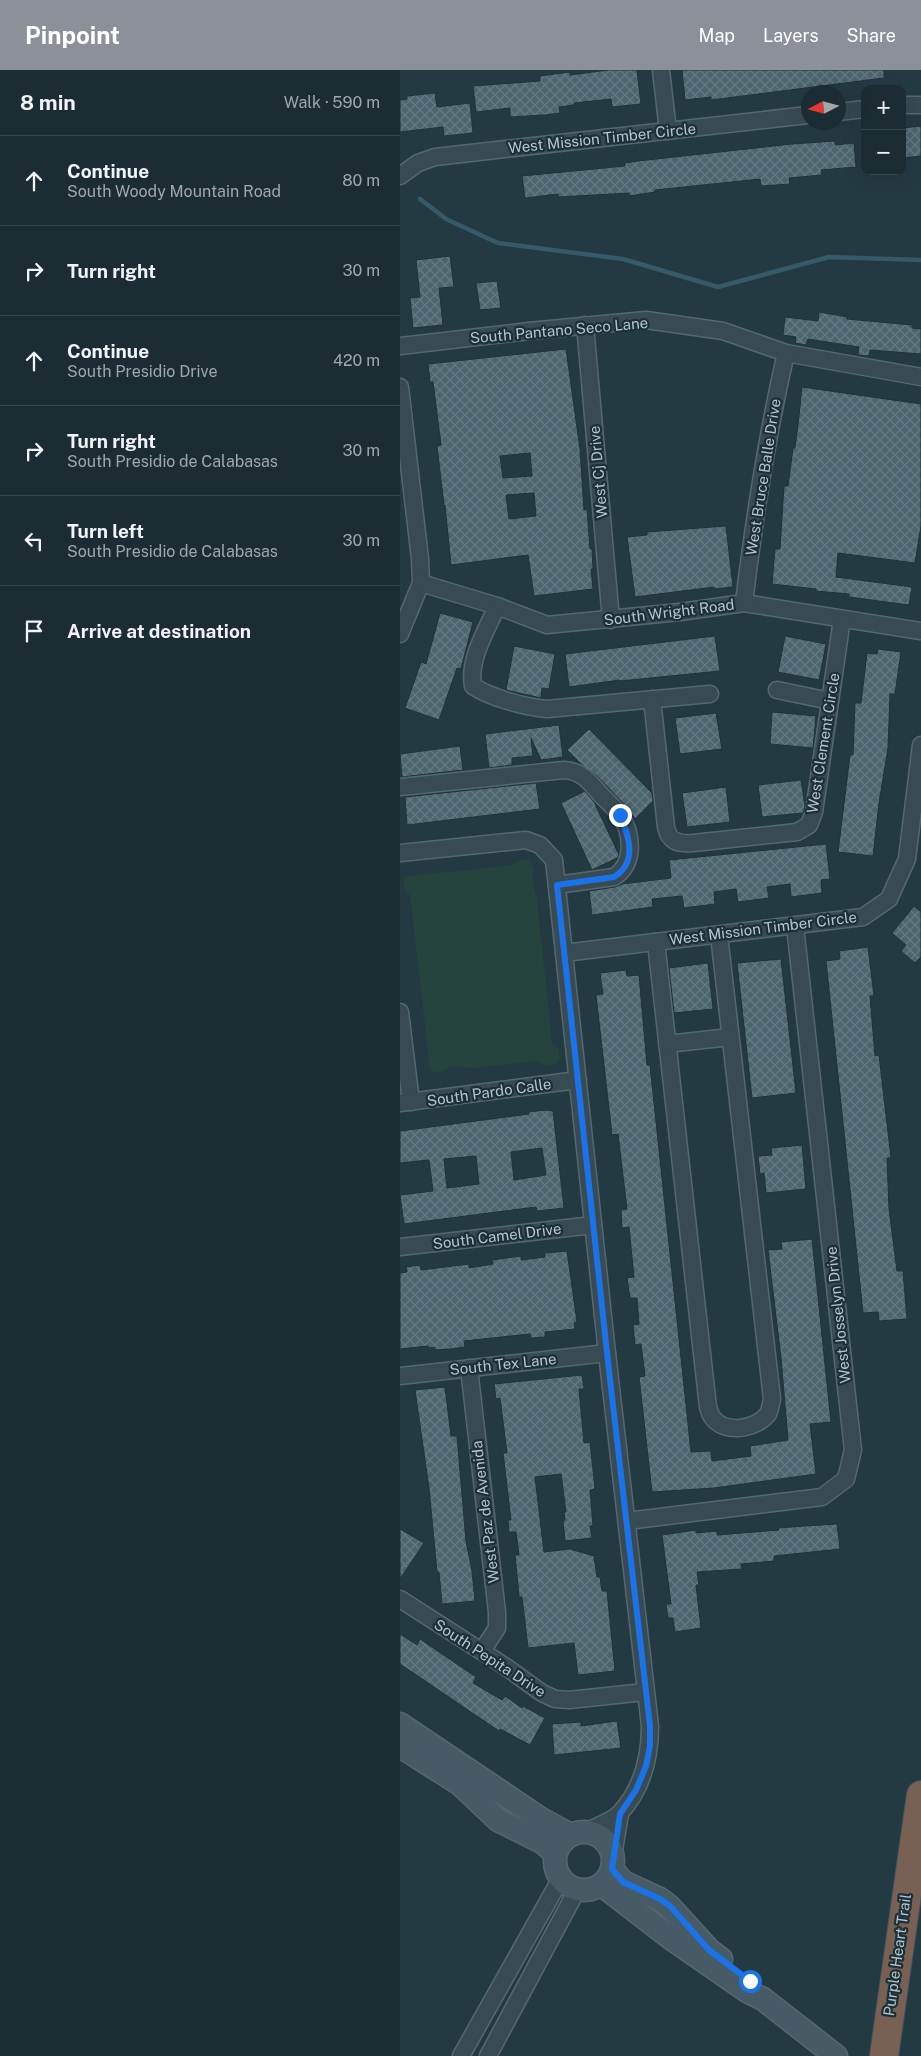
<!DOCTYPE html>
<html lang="en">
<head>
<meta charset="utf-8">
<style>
  :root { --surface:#1b2c32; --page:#28383e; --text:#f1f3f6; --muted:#a0a7ac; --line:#39484d; --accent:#8c9099 }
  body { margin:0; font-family:"Public Sans",sans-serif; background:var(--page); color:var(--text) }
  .controls { position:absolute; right:15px; top:15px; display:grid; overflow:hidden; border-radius:10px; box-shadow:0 5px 20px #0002 }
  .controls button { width:45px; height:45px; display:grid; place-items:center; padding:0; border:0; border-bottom:1px solid var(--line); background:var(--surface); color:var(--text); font:25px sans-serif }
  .compass { position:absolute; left:401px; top:15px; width:45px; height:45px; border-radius:50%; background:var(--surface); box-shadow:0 5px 20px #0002; rotate:264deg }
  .stop { position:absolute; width:15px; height:15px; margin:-11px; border:4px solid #1a73e8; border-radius:50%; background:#fff }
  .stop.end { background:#1a73e8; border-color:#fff; box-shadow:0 1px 5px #0008 }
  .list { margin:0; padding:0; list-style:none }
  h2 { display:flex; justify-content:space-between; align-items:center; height:65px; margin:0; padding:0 20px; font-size:21px }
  h2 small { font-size:16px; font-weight:400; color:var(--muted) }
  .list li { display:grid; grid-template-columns:32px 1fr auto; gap:15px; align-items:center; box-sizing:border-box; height:90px; padding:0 20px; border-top:1px solid var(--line) }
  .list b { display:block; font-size:19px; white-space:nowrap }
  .list p { margin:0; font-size:16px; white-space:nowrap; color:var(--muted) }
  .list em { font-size:16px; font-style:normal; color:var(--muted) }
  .icon { flex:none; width:28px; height:28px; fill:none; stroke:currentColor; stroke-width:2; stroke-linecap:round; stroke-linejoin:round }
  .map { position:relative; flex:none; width:521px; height:1986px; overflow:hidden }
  header { display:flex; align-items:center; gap:30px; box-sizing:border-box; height:70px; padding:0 25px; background:var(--accent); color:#fff }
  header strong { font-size:24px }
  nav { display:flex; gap:28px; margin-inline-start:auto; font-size:18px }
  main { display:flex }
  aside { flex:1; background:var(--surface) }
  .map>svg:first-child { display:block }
  .park { fill:#26443e }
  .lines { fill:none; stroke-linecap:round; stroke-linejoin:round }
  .stream { stroke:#355a69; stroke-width:4.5 }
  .building { fill:url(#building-cross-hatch); stroke:#1f3239; fill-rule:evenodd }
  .street-casing { stroke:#56686f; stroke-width:19 }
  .secondary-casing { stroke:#56686f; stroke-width:25 }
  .highway-casing { stroke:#43555c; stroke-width:30 }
  .street { stroke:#384b52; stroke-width:16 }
  .secondary { stroke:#465b66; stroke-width:22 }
  .highway { stroke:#796055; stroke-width:28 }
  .route { stroke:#1a73e8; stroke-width:6 }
  .labels { text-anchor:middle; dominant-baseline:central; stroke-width:4.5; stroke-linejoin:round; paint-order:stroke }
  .street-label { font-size:15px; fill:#b5c5cc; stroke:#1d3037 }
</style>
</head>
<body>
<header>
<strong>Pinpoint</strong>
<nav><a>Map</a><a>Layers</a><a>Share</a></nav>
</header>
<main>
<aside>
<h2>8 min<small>Walk · 590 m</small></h2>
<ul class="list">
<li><svg class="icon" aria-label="ahead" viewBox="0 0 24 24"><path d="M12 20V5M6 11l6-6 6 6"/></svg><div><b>Continue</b><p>South Woody Mountain Road</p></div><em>80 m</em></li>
<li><svg class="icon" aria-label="right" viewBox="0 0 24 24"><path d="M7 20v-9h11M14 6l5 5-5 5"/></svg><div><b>Turn right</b></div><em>30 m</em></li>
<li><svg class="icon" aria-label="ahead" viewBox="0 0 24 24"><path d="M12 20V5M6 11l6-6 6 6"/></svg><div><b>Continue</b><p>South Presidio Drive</p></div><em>420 m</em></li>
<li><svg class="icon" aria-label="right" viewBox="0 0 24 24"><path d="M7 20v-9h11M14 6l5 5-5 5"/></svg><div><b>Turn right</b><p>South Presidio de Calabasas</p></div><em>30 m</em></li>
<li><svg class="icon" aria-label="left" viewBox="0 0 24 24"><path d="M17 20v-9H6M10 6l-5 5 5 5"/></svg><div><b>Turn left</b><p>South Presidio de Calabasas</p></div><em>30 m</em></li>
<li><svg class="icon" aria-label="arrive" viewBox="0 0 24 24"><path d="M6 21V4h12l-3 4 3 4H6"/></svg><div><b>Arrive at destination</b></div></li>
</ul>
</aside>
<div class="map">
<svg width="521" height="1986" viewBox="0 0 521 1986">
  <defs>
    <pattern id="building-cross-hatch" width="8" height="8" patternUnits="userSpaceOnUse" patternTransform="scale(1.25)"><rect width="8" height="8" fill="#4c656e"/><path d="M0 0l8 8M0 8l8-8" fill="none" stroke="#647a82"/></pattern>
  </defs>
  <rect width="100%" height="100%" fill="#243a43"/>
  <path class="park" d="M121,789L130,790L134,799L132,809L137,829L152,973L158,978L160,988L156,994L144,996L138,991L74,998L50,996L43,1001L34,1002L30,998L10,825L4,819L3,807L112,795Z"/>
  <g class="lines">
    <path class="stream" d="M20,129L46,149L98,173L223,189L318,217L429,187L521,190"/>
  </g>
  <g class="building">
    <path d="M208,0H237L241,34L212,37L211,29L174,33V35L159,37L160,43L145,45L110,47V38L76,42L73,16L140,11V6L170,2V5Z"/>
    <path d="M282,0H484V8L311,30V27L285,30Z"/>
    <path d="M35,23L37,37L70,33L73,63L44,66L43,57L0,62V30L7,29V26Z"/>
    <path d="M521,56V86L504,88L502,58Z"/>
    <path d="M435,71V75L454,73L456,97L421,100L422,105L389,108L390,114L361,116L360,109L255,120V122L229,126V123L158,127V124L125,128L122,106L225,96V93L238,91L392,74Z"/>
    <path d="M50,186L54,217L39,218L43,255L13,258L10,228L20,227L16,190Z"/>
    <path d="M97,211L101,238L80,240L76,213Z"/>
    <path d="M419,242L447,247V249L512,255V258L521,259V284L470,280L469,286L458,285L459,277L408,269L406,275L395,273L396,267L383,265L385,247L418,251Z"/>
    <path d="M166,279L180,379L184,440L187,439L190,479H192L193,499H191L193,519L134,526L128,485L51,495L45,435H44L37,376L41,375L33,312H30L28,294ZM130,383L132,406L103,408L100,386ZM134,423L136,446L109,449L106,425Z"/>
    <path d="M402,317L521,334V456L515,493L438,483L436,507L512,517L509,535L449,527V524L416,521V519L372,514L375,479H380L384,416H388L393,378H395L398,355Z"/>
    <path d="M326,456L333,517L315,519L314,517L235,527L227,467L247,465V462Z"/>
    <path d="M40,543L73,552L61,599L57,598L39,650L5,638L21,592L26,594Z"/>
    <path d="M315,566L320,601L220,611V610L169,617L165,584Z"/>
    <path d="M385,566L426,574L419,610L378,602Z"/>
    <path d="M114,576L155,584L149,619L142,618L141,628L106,620Z"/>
    <path d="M478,579L501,582L495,624H490L488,678L479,733L473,786L438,782L450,685H453L455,633H461L467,583L477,584Z"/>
    <path d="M372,642L416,646L413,678L370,674Z"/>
    <path d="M316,643L322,679L280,684L275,648Z"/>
    <path d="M159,655L163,687L141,690L131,668L133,686L112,688V695L89,698L85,664Z"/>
    <path d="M189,659L252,723L253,731L235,749L223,733L196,705L181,694L167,680Z"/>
    <path d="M60,676L63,700L2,707L0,684Z"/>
    <path d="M401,710L405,736L403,743L362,747L358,715Z"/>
    <path d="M136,713L140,739L7,755L5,727Z"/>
    <path d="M326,717L330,752L287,757L282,723Z"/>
    <path d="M185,721L194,732L219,785L217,788L192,800L161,733Z"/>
    <path d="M426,774L430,809L421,810L422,823L391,827L390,814L367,817L369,828L338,832L336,819L314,822L315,834L284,838L282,826L252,829L253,837L192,845L189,821L215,817L222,814L271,808L269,790Z"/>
    <path d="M514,836L521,842V887L515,893L501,881L506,875L492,863Z"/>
    <path d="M468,877L474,926H470L475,986L479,985L491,1088H487L489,1139L497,1201H503L507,1249L479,1251L478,1242L463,1243L426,891L440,889L439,881Z"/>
    <path d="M381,889L396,1023L352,1028L337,893Z"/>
    <path d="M308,893L313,939L274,943L269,898Z"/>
    <path d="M226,900L227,906L239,905L247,995H250L291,1382L311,1381L312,1391L351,1386L350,1376L388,1370L381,1288L368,1180L382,1179L381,1172L412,1169L431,1352L410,1354L416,1404L314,1418L252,1422L239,1307L245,1306L241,1274L235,1275L233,1255L239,1254L237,1228H230L227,1208L234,1207L229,1157L222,1158L221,1140L227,1139L218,1064L212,1065L196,925L203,924L200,903Z"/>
    <path d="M146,1040L153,1041L164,1138L137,1141L136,1137L4,1154L0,1125L33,1121L29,1090L0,1093V1061L129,1044L128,1042ZM142,1078L146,1105L114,1110L111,1082ZM76,1086L79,1114L47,1118L44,1089Z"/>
    <path d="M402,1075L406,1119L366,1123L364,1103L360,1104L358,1086L372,1085L371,1078Z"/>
    <path d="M167,1181L177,1252L174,1253L175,1259L145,1262V1267L131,1268L130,1264L64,1271L65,1277L50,1279L35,1280V1277L29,1278L28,1276L0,1279V1203L7,1202L6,1197L20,1195L21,1200L69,1194V1198L93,1194L92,1190L121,1186V1190L145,1187V1183Z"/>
    <path d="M182,1305L184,1319H179L184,1373L190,1372L195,1419L190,1420L193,1456H190L192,1468L165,1471L163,1451L165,1450L164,1442H166L161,1404L135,1407L144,1482L170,1479L194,1486L197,1507H200L202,1521H207L215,1601L178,1605L174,1573L128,1578L122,1527H119L118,1515L115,1485H119L116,1462H109L108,1450H111L103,1383H107L100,1328L96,1329L94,1314Z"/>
    <path d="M45,1317L51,1366H57L66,1471L72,1501L75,1531L42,1534L39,1502H37L29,1418L15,1320Z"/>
    <path d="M437,1454L440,1479L374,1486V1491L341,1494L342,1499L297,1502L299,1515H296L301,1558L275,1562L273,1548H268L266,1534H271L262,1465L296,1460V1463L317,1461V1465L379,1460L378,1458L405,1456Z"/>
    <path d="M0,1459L24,1473L0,1509Z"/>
    <path d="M0,1564L17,1575L20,1569L76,1607L73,1613L102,1630L105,1626L122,1638L123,1636L145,1648L130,1675L100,1659L99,1661L0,1594Z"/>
    <path d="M217,1651L221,1678L154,1685L152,1654L181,1652V1656Z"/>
  </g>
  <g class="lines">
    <g class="street-casing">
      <g id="street">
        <path d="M261,0L268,61"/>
        <path d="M502,35H521"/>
        <path d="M438,42L465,39"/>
        <path d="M0,106L18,93L35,87L408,45"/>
        <path d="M185,255L211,550"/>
        <path d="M0,276L129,261L246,250L323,261L386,283L521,307"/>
        <path d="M0,317L20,489L21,513L0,564"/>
        <path d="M21,513L97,536L147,555L280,542L344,533L521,561"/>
        <path d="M344,533C354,449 367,365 386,283"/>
        <path d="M97,536C87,560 68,589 73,616C91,628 125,637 147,639L310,624"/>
        <path d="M377,620L430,631"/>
        <path d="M252,629L266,757C269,772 278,774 293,773L397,762L409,755L414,742L442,549"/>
        <path d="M0,717L164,700C182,701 190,712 201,725C207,731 215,738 220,745C233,764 235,794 214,807L157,815"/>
        <path d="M0,783L126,770L140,775L154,790L207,1283L250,1656C250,1687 242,1719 220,1743C213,1751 196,1756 186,1762"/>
        <path d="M256,872L308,1337C309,1340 310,1344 312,1347C325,1365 356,1359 368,1344C370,1340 371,1333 372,1329L319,865"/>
        <path d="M164,883L463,847L489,829L507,789L521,675"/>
        <path d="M0,942L11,1032"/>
        <path d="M267,974L330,967"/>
        <path d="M0,1033L178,1010"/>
        <path d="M0,1177L193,1155"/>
        <path d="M69,1298L97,1542V1558L82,1581"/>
        <path d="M0,1306L207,1283"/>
        <path d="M227,1451L422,1427L446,1409L453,1380L395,856"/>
        <path d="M0,1529L106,1597L142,1623L155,1629L169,1630L245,1622"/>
        <path d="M213,1786L220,1744"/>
        <path d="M61,1986L160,1810"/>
        <path d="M88,1986L177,1820"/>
      </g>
    </g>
    <g class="secondary-casing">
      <g id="secondary">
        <path d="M0,1654L141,1749L170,1765"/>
        <path d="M0,1676L60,1714L98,1750L142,1772L154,1782"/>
        <circle cx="184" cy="1791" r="29"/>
        <path d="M212,1799L223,1812L260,1829L269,1836L309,1880L321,1889"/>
        <path d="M202,1815L272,1869L347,1921L363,1929L436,1986"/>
      </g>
    </g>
    <g class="highway-casing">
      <path id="highway" d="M484,1986L521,1725"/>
    </g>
    <use href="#street" class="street"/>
    <use href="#secondary" class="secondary"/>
    <use href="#highway" class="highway"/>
  </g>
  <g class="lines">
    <path class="route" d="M220,745C229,766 238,792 214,807L157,815L207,1283L250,1656V1676L246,1696L236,1720L220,1744L212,1799L223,1812L260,1829L270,1836L309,1880L350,1911"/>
  </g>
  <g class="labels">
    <g class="street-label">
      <text transform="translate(202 68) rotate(-6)">West Mission Timber Circle</text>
      <text transform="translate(159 260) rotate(-5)">South Pantano Seco Lane</text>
      <text transform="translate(198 402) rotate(-95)">West Cj Drive</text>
      <text transform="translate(363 407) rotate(-81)">West Bruce Balle Drive</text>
      <text transform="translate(269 542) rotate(-7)">South Wright Road</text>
      <text transform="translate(423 673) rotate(-81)">West Clement Circle</text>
      <text transform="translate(363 858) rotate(-7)">West Mission Timber Circle</text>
      <text transform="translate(89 1022) rotate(-8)">South Pardo Calle</text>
      <text transform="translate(97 1166) rotate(-7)">South Camel Drive</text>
      <text transform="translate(438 1245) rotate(-96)">West Josselyn Drive</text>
      <text transform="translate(103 1294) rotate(-6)">South Tex Lane</text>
      <text transform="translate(85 1442) rotate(-97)">West Paz de Avenida</text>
      <text transform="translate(90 1588) rotate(33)">South Pepita Drive</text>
      <text transform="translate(497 1885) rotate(-82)">Purple Heart Trail</text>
    </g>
  </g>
</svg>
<div class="controls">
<button>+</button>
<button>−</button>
</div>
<svg class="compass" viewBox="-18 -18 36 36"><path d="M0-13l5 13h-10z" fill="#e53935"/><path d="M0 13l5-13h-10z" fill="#a0a7ac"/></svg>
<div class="stop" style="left:350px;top:1911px"></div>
<div class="stop end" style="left:220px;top:745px"></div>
</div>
</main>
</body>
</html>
